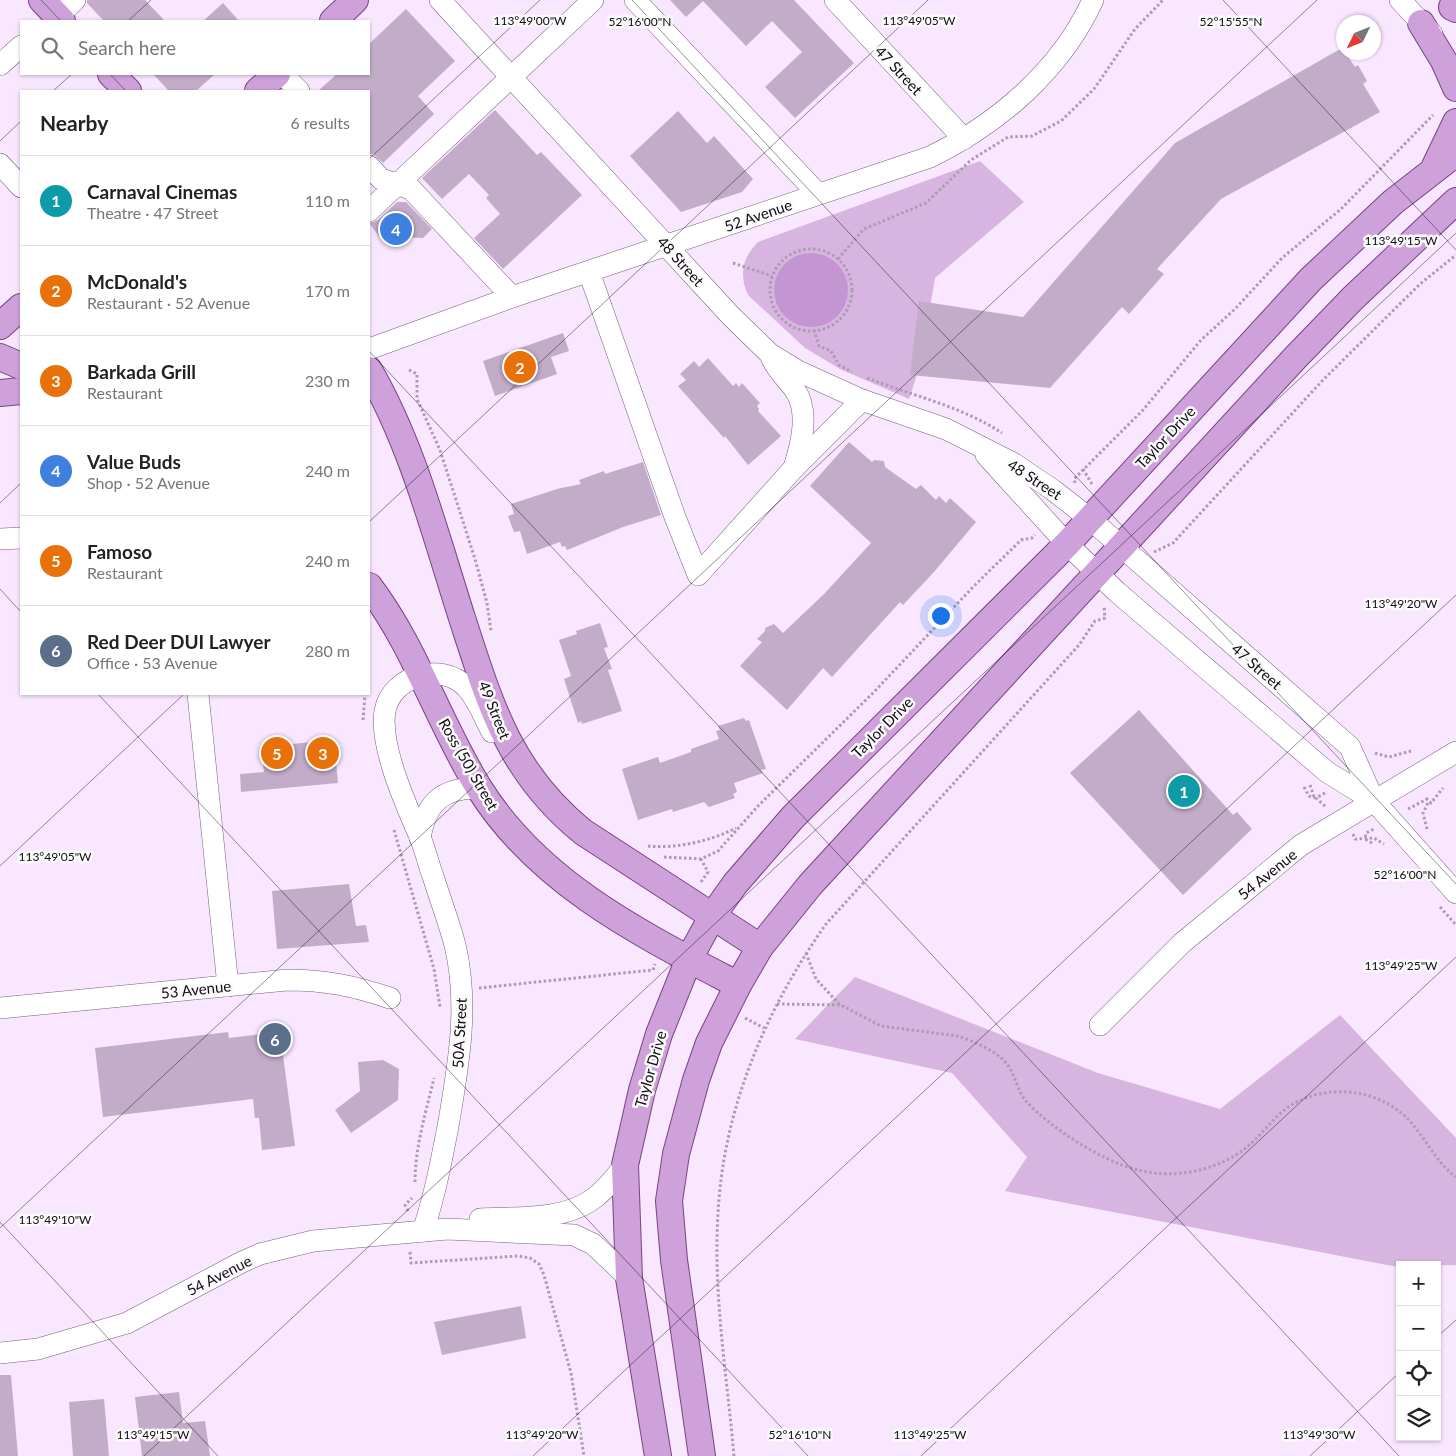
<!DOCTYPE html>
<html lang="en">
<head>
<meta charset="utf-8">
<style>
  :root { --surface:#fff; --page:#f2f2f2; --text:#222; --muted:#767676; --line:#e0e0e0; --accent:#d93025 }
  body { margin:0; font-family:Lato,sans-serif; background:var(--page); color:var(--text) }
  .controls { position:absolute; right:15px; bottom:15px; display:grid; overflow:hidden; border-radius:0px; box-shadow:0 1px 4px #0004 }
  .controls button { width:45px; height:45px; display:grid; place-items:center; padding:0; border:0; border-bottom:1px solid var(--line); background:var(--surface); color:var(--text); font:25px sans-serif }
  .compass { position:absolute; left:1336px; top:15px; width:45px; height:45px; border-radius:50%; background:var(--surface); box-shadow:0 1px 4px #0004; rotate:227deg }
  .you { position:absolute; left:940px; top:615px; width:18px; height:18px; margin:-12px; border:4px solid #fff; border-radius:50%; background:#1a73e8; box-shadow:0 0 0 8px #1a73e833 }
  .badge { display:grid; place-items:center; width:32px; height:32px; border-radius:50%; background:var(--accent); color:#fff; font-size:16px; font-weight:700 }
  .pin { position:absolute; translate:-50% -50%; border:2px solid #fff; box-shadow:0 1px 5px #0006 }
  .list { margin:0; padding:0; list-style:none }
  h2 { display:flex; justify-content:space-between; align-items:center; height:65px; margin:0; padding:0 20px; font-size:21px }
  h2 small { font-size:16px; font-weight:400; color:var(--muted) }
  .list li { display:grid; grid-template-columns:32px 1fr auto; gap:15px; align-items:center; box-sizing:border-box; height:90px; padding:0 20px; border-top:1px solid var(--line) }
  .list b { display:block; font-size:19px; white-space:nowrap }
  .list p { margin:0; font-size:16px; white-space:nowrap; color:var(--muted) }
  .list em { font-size:16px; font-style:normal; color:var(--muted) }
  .icon { flex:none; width:28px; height:28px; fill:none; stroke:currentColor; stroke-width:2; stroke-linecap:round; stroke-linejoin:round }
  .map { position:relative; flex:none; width:1456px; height:1456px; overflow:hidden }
  .search { position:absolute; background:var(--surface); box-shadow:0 1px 4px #0004; left:20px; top:20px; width:350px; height:55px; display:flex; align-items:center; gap:12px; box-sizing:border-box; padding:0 18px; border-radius:0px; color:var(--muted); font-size:19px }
  .panel { position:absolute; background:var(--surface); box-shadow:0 1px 4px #0004; left:20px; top:90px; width:350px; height:605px; border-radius:0px }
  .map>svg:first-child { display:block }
  .green { fill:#d7b5e0 }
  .water { fill:#c496d1 }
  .building { fill:#c3acc9 }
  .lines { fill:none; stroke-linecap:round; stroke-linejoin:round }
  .minor-casing { stroke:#76617b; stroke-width:22 }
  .major-casing { stroke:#774485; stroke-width:28 }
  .path { stroke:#ab9cb0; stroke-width:3; stroke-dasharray:2.5 2.5; stroke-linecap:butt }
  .minor { stroke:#fff; stroke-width:21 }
  .major { stroke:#cea1da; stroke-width:26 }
  .ticks { fill:none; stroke:#110913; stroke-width:1; stroke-opacity:0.45 }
  .labels { text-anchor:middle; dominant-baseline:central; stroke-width:5; stroke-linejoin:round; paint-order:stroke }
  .street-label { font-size:15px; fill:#110913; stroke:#fbfbfb }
  .ticks-label { font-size:12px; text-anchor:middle; fill:#110913; stroke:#fbfbfb; stroke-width:5; stroke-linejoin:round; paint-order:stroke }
</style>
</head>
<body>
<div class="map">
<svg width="1456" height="1456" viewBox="0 0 1456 1456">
  <rect width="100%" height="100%" fill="#f9e6ff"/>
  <g class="green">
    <path d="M980,161L1024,202L935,278L921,362L909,399L840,369L805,348L748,295C739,275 742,258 758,242Z"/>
    <path d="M855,977L1098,1073L1220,1109L1340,1015L1456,1138V1265L1392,1266L1005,1191L1027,1157L952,1073L795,1039Z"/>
  </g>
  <circle class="water" cx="811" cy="290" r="37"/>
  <g class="building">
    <path d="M87,0H145L165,21H104L87,3Z"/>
    <path d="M670,0H794L854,63L795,118L765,87L802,52L772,21L746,46L703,1L686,17Z"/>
    <path d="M223,3L239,21H203Z"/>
    <path d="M406,9L455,61L418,96L434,114L383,163L373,154H369V91H318L337,74H369V44Z"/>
    <path d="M1342,48L1355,67L1358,65L1367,81L1363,84L1380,112L1221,199L1157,269L1164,274L1129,314L1122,307L1050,388L910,375L919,301L1023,317L1175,143Z"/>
    <path d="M153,74H215L196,91H169Z"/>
    <path d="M495,110L537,155L541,152L582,195L503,269L474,238L500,214L486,198L489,195L469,174L442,199L422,178Z"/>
    <path d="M678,111L707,143L714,136L753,179L742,192L681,212L630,156Z"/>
    <path d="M397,202H406L432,229L423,238L379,236L369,223L378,220Z"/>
    <path d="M563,333L569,351L551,357L557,374L495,396L483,361Z"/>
    <path d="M708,358L733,386L736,383L739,387L742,383L760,403L757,406L759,409L758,411L781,436L748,465L725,436L724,438L678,386L686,380L680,374L694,361L699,367Z"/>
    <path d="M849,442L872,462L874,460L884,461L885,467L916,489L921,485L936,500L939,496L946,503L950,498L976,522L934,572L903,605L900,602L832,677L823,668L787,710L740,666L762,642L757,639L765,631V628L774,624L783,633L824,594L871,543L810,486Z"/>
    <path d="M643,462L661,515L623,527L567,550L565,546L562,547L560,542L527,554L520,531L514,532L508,516L514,514L511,504L557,489L581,484L579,480L604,471L605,474Z"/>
    <path d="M600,623L608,647L604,648L612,669L608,670L622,711L582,724L581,721L578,723L564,679L571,676L559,640L577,634L576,631Z"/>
    <path d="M1139,710L1233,815L1237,812L1252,829L1183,895L1070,773Z"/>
    <path d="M744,718L746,721L749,720L766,769L761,770L763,773L734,783L737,792L733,794L735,798L709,807L704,802L673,812L672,809L638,820L622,769L658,757L660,763L691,752V749L719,739L716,731L720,730L718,726Z"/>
    <path d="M334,740L338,783L241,792L240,774L264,772L261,747Z"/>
    <path d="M349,884L356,926L366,925L369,942L277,949L272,891Z"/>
    <path d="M228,1032L229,1038L280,1032L295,1146L262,1150L259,1118H255L253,1099L103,1117L95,1048Z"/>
    <path d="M383,1060L399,1069L398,1100L351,1133L335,1110L360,1091L358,1062Z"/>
    <path d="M521,1306L526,1338L442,1355L434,1322Z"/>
    <path d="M0,1375H11L18,1456H0Z"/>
    <path d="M179,1392L183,1423L205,1421L210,1456H142L135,1397Z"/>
    <path d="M104,1399L109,1456H73L69,1402Z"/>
  </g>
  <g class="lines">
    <g class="minor-casing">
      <g id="minor">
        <path d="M440,0L730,315L770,354L798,371L862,400L946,429L1013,463L1053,490L1090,519L1350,747L1374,801"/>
        <path d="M635,0L818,194"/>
        <path d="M835,0L964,139"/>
        <path d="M1400,0L1432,34"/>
        <path d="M57,17L75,0"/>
        <path d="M0,65L21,46"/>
        <path d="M283,74L299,91"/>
        <path d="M0,164L21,187"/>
        <path d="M369,166L381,179L411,189L512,297"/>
        <path d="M369,211L593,0"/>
        <path d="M589,272L675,517L698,575L794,468L862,400"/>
        <path d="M369,349L512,297L930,157C998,124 1061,70 1093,0"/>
        <path d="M772,359C778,371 787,379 795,390C810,412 801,445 794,468"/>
        <path d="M986,455L1067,544L1117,592L1327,772L1374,801L1456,893"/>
        <path d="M0,539L21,538"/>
        <path d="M198,694L228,986"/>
        <path d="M420,838C426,802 443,787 480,788"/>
        <path d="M0,1008L287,980C326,980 354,986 390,998"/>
        <path d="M1100,1025L1182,943L1301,845L1456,752"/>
        <path d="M480,1219C515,1217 563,1221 593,1199C606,1190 615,1177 625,1165"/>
        <path d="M423,1231C435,1195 442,1158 449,1121C459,1062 469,1004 455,945C449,922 440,899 433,876C428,863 425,849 420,837C406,805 379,745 385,711C391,676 442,661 466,687C478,699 484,718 492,732"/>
        <path d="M0,1353L38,1349L127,1323L242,1262L260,1254L313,1241L447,1229L574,1235L593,1244L629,1278"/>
      </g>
    </g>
    <g class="major-casing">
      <g id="major">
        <path d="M42,0L62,21"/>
        <path d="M1452,7L1456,9"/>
        <path d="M333,21L355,0"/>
        <path d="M1421,23L1444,61L1456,88"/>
        <path d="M111,74L128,91"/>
        <path d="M258,91L277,74"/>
        <path d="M1435,166L1456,122"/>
        <path d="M0,326L21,307"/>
        <path d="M0,357L21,366"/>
        <path d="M369,370C413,446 435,534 462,618C490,704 509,772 583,832L760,947"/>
        <path d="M0,393L21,391"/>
        <path d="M369,586C416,648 438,722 479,788C539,884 641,934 738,985"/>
        <path d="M658,1456L629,1278L625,1165L642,1090L659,1034L689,959L713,915L735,884L793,817L1067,544L1311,279L1393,202L1456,153"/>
        <path d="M702,1456L674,1260L669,1201L676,1154L696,1080L709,1043L738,985L760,947L810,885L1295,358L1353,298L1456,201"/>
      </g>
    </g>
    <g class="path">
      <circle cx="811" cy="290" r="41"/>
      <path d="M838,259L864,229L926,203L971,160L1008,137L1032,136L1061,121L1094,89L1135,29L1163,0"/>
      <path d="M733,263L772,276"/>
      <path d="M814,330L819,346L831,351L839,365L852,372"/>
      <path d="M409,370L417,374V399L440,450L475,559L487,603L491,631"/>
      <path d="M867,378C913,396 961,406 1002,433"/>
      <path d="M1083,469L1093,486"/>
      <path d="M1075,483L1074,479L1143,410L1201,340L1235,309L1282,258L1341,209L1433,115"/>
      <path d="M1154,552L1173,543L1322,381L1420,284L1456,255"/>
      <path d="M363,720L365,694"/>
      <path d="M1375,753L1389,757L1411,751"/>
      <path d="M1310,785L1314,797"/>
      <path d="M1304,787L1309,796L1315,798"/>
      <path d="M1325,793L1316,798L1326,807"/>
      <path d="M1426,798L1431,803L1443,788"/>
      <path d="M1408,809L1427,799"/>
      <path d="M1427,829L1423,813L1429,801"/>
      <path d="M394,830L434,969L440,1007"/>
      <path d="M1353,834L1355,839L1374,838L1384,844"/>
      <path d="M1372,843L1365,839L1366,833L1374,829"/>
      <path d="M648,846C676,849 711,841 736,828"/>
      <path d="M664,857L701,859"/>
      <path d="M701,882L708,872L701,859L718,851L758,806L874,692L974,586L1021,540L1032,538L1035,535"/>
      <path d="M1440,907L1456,925"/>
      <path d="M806,953L816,979L840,1005"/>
      <path d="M479,988L653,970L655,964"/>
      <path d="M777,1004L841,1005L881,1026L958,1036C975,1042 1000,1052 1009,1067C1016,1078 1018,1092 1026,1101C1049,1127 1101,1160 1134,1169C1170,1179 1208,1173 1239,1153C1256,1142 1268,1124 1283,1111C1314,1086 1361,1086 1393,1107C1421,1124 1430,1158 1456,1177"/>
      <path d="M745,1018L764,1028"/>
      <path d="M415,1182C415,1147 426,1112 434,1078"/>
      <path d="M408,1211L405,1205L412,1198"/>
      <path d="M410,1252L411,1263L518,1256L530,1258L539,1264L544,1275L571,1373L584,1456"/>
      <path d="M734,1456C727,1376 713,1295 718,1214C723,1109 766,1009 826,924L1079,645L1095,621L1105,618L1104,606"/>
    </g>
    <use href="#minor" class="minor"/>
    <use href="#major" class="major"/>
  </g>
  <path class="ticks" d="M41,0L61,21M632,0L1456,884M1223,0L1456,250M128,21L151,0M110,74L126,91M53,91L72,74M0,141L21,121M369,159L540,0M369,351L1399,1456M0,503L21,483M369,522L928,0M0,589L21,612M98,694L808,1456M0,866L184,694M0,1222L218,1456M0,1228L1317,0M1437,1337L1456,1320M144,1456L1456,233M533,1456L1456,595M921,1456L1456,957M1310,1456L1400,1372"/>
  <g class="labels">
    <g class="street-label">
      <text transform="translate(899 70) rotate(47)">47 Street</text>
      <text transform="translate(758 215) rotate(-19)">52 Avenue</text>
      <text transform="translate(681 261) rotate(48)">48 Street</text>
      <text transform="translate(1165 437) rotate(-47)">Taylor Drive</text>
      <text transform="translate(1035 479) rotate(33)">48 Street</text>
      <text transform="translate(1257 666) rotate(41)">47 Street</text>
      <text transform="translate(495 710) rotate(68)">49 Street</text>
      <text transform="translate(882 727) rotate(-45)">Taylor Drive</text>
      <text transform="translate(469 764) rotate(60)">Ross (50) Street</text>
      <text transform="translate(1267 874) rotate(-39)">54 Avenue</text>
      <text transform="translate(196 989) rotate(-6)">53 Avenue</text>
      <text transform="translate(459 1033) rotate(-87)">50A Street</text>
      <text transform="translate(650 1069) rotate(-74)">Taylor Drive</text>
      <text transform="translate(219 1275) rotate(-27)">54 Avenue</text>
    </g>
  </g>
  <g class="ticks-label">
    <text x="530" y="25">113°49'00"W</text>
    <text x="919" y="25">113°49'05"W</text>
    <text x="640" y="26">52°16'00"N</text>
    <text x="1231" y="26">52°15'55"N</text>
    <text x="1401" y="245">113°49'15"W</text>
    <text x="1401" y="608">113°49'20"W</text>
    <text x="55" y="861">113°49'05"W</text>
    <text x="1405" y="879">52°16'00"N</text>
    <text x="1401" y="970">113°49'25"W</text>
    <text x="55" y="1224">113°49'10"W</text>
    <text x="800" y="1439">52°16'10"N</text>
    <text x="153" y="1439">113°49'15"W</text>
    <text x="542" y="1439">113°49'20"W</text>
    <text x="930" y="1439">113°49'25"W</text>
    <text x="1319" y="1439">113°49'30"W</text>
  </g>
</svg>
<div class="controls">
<button>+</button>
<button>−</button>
<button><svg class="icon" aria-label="locate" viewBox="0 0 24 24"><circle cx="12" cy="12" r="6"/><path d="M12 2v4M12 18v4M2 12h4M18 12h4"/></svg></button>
<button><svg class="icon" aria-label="layers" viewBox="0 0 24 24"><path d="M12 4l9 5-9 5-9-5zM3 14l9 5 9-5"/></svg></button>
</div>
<svg class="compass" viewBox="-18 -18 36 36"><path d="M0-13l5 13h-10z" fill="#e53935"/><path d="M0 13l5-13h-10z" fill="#767676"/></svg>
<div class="you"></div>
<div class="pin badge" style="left:1184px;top:791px;background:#0f9aa8">1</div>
<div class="pin badge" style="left:520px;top:367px;background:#e8710a">2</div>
<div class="pin badge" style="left:323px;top:753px;background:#e8710a">3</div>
<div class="pin badge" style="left:396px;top:229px;background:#3f7fe0">4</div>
<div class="pin badge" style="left:277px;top:753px;background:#e8710a">5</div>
<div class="pin badge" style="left:275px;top:1039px;background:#5c6f8a">6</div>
<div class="search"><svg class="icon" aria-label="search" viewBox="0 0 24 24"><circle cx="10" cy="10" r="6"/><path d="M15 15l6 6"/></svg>Search here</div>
<section class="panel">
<h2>Nearby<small>6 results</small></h2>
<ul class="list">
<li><span class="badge" style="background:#0f9aa8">1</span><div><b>Carnaval Cinemas</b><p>Theatre · 47 Street</p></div><em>110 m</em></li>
<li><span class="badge" style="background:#e8710a">2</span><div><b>McDonald's</b><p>Restaurant · 52 Avenue</p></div><em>170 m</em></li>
<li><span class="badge" style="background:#e8710a">3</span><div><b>Barkada Grill</b><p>Restaurant</p></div><em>230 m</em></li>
<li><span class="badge" style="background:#3f7fe0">4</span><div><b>Value Buds</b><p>Shop · 52 Avenue</p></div><em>240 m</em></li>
<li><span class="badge" style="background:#e8710a">5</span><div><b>Famoso</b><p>Restaurant</p></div><em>240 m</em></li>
<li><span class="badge" style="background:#5c6f8a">6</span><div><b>Red Deer DUI Lawyer</b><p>Office · 53 Avenue</p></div><em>280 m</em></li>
</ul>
</section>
</div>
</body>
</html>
